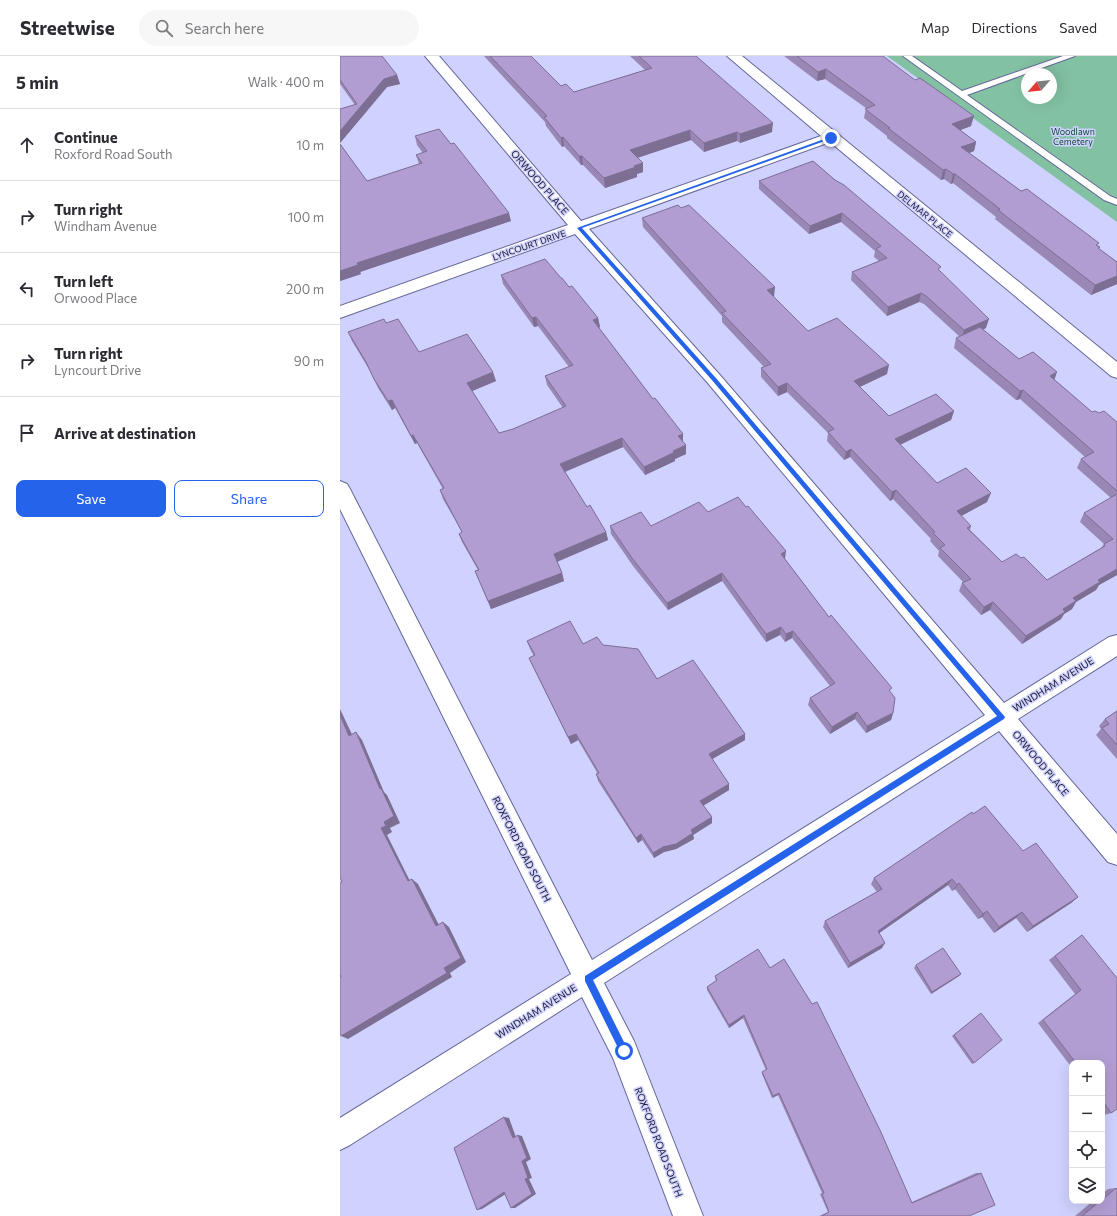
<!DOCTYPE html>
<html lang="en">
<head>
<meta charset="utf-8">
<style>
  :root { --surface:#fff; --page:#f7f7f7; --text:#2b2b33; --muted:#7c7c81; --line:#e1e1e2; --accent:#2563eb }
  body { margin:0; font-family:Commissioner,sans-serif; background:var(--page); color:var(--text) }
  .controls { position:absolute; right:12px; bottom:12px; display:grid; overflow:hidden; border-radius:8px; box-shadow:0 4px 16px #0002 }
  .controls button { width:36px; height:36px; display:grid; place-items:center; padding:0; border:0; border-bottom:1px solid var(--line); background:var(--surface); color:var(--text); font:20px sans-serif }
  .compass { position:absolute; left:681px; top:12px; width:36px; height:36px; border-radius:50%; background:var(--surface); box-shadow:0 4px 16px #0002; rotate:242deg }
  .stop { position:absolute; width:12px; height:12px; margin:-9px; border:3px solid #2563eb; border-radius:50%; background:#fff }
  .stop.end { background:#2563eb; border-color:#fff; box-shadow:0 1px 4px #0008 }
  .list { margin:0; padding:0; list-style:none }
  h2 { display:flex; justify-content:space-between; align-items:center; height:52px; margin:0; padding:0 16px; font-size:17px }
  h2 small { font-size:13px; font-weight:400; color:var(--muted) }
  .list li { display:grid; grid-template-columns:26px 1fr auto; gap:12px; align-items:center; box-sizing:border-box; height:72px; padding:0 16px; border-top:1px solid var(--line) }
  .list b { display:block; font-size:15px; white-space:nowrap }
  .list p { margin:0; font-size:13px; white-space:nowrap; color:var(--muted) }
  .list em { font-size:13px; font-style:normal; color:var(--muted) }
  .actions { display:flex; gap:8px; padding:12px 16px }
  .actions a { flex:1; padding:9px 0; border:1px solid var(--accent); border-radius:8px; text-align:center; font-size:14px; color:var(--accent) }
  .actions .main { background:var(--accent); color:#fff }
  .icon { flex:none; width:22px; height:22px; fill:none; stroke:currentColor; stroke-width:2; stroke-linecap:round; stroke-linejoin:round }
  .map { position:relative; flex:none; width:777px; height:1160px; overflow:hidden }
  header { display:flex; align-items:center; gap:24px; box-sizing:border-box; height:56px; padding:0 20px; background:var(--surface); border-bottom:1px solid var(--line) }
  header strong { font-size:19px }
  nav { display:flex; gap:22px; margin-inline-start:auto; font-size:14px }
  .search { width:280px; height:36px; background:var(--page); display:flex; align-items:center; gap:10px; box-sizing:border-box; padding:0 14px; border-radius:22px; color:var(--muted); font-size:15px }
  main { display:flex }
  aside { flex:1; background:var(--surface) }
  .map>svg:first-child { display:block }
  .green { fill:#83c1a3; fill-rule:evenodd }
  .lines { fill:none; stroke-linecap:round; stroke-linejoin:round }
  .lane-casing { stroke:#656698; stroke-width:2 }
  .street-casing { stroke:#656698; stroke-width:2 }
  .lane { fill:#fff; fill-rule:evenodd }
  .street { fill:#fff; fill-rule:evenodd }
  .wall { fill:#9987b5 }
  .shaded-wall { fill:#7d6e93 }
  .building { fill:#b29dd2; stroke:#7d6e93 }
  .route { fill:#2563eb }
  .labels { text-anchor:middle; dominant-baseline:central; stroke-width:3; stroke-linejoin:round; paint-order:stroke }
  .far-park-label { font-size:9px; fill:#124933; stroke:#cfd1fe }
  .far-street-label { font-size:9px; fill:#1a1a2e; stroke:#cfd1fe }
  .street-label { font-size:10px; fill:#1a1a2e; stroke:#cfd1fe }
</style>
</head>
<body>
<header>
<strong>Streetwise</strong>
<div class="search"><svg class="icon" aria-label="search" viewBox="0 0 24 24"><circle cx="10" cy="10" r="6"/><path d="M15 15l6 6"/></svg>Search here</div>
<nav><a>Map</a><a>Directions</a><a>Saved</a></nav>
</header>
<main>
<aside>
<h2>5 min<small>Walk · 400 m</small></h2>
<ul class="list">
<li><svg class="icon" aria-label="ahead" viewBox="0 0 24 24"><path d="M12 20V5M6 11l6-6 6 6"/></svg><div><b>Continue</b><p>Roxford Road South</p></div><em>10 m</em></li>
<li><svg class="icon" aria-label="right" viewBox="0 0 24 24"><path d="M7 20v-9h11M14 6l5 5-5 5"/></svg><div><b>Turn right</b><p>Windham Avenue</p></div><em>100 m</em></li>
<li><svg class="icon" aria-label="left" viewBox="0 0 24 24"><path d="M17 20v-9H6M10 6l-5 5 5 5"/></svg><div><b>Turn left</b><p>Orwood Place</p></div><em>200 m</em></li>
<li><svg class="icon" aria-label="right" viewBox="0 0 24 24"><path d="M7 20v-9h11M14 6l5 5-5 5"/></svg><div><b>Turn right</b><p>Lyncourt Drive</p></div><em>90 m</em></li>
<li><svg class="icon" aria-label="arrive" viewBox="0 0 24 24"><path d="M6 21V4h12l-3 4 3 4H6"/></svg><div><b>Arrive at destination</b></div></li>
</ul>
<div class="actions"><a class="main">Save</a><a>Share</a></div>
</aside>
<div class="map">
<svg width="777" height="1160" viewBox="0 0 777 1160">
  <rect width="100%" height="100%" fill="#cfd1fe"/>
  <path class="green" d="M547,0H777V166ZM687,18H711V42H687Z"/>
  <g class="lines">
    <g class="lane-casing">
      <path id="lane" d="M563,0H572L622,35L723,0H735L627,39L770,140L777,143V149L764,144Z"/>
    </g>
    <g class="street-casing">
      <path id="street" d="M85,0H99L241,165L481,80L387,0H402L777,306V322L771,320L490,86L249,173L379,318L664,647L769,581L777,579V600L678,663L777,778V809L768,806L659,675L264,927L294,985L363,1160H333L273,1002L242,941L10,1089L0,1094V1062L231,918L0,453V425L7,428L10,433L252,904L645,659L367,326L235,178L0,262V250L228,169Z"/>
    </g>
    <use href="#lane" class="lane"/>
    <use href="#street" class="street"/>
  </g>
  <g class="wall">
    <path d="M0,0L57,19L60,28L47,31L0,87L15,49L0,28Z"/>
    <path d="M144,0H191L221,30L234,36L305,14L290,0H356L432,76L400,87L397,85L364,96L351,84L297,102L303,107V116L297,118V121L265,132L243,109H241L224,90L222,91L206,70L205,66Z"/>
    <path d="M444,0H543L631,70L620,74L636,86L634,95L629,97L681,135L758,190L759,193L777,206V228L751,239L655,163L656,161L613,127L611,128L604,123L601,124L547,82V80L524,62L526,52L485,23L477,25Z"/>
    <path d="M75,80L171,165L20,216L21,218L0,225V88L27,125L79,108L76,99L83,97L77,89Z"/>
    <path d="M473,105L600,215L646,272L642,274L679,303L714,323L752,356L759,357L777,366V519L759,529L756,534L736,546L732,553L724,558L721,563L682,588L650,554L641,559L619,535L622,527L623,526L598,500L599,495L590,485L591,483L553,443L550,445L510,401L504,404L487,385L488,377L447,336L438,340L421,321V312L424,311L382,266V260L303,171L302,162L434,241L468,275L547,318L520,331L549,360L614,355L611,364L560,389L597,427L647,446L621,460L631,470L630,474L662,506L681,502L707,524L761,492L764,488L740,466L744,457L771,442L737,412L741,403L745,401L680,343L676,344L614,292L616,282L620,281L584,248L579,246L547,260L511,224L512,216L539,205L534,201L535,195L501,166L469,178L419,133V125Z"/>
    <path d="M161,219L221,222L258,262L260,271L259,272L313,343L343,378V386L346,389V398L335,403V405L305,419L283,391L225,416L247,451L266,476L268,484L217,506L222,517L224,525L151,553L135,515L138,514L122,486L119,478L122,476L103,443L100,434L103,433L77,387L75,388L55,352L52,354L38,332L30,315L12,285L8,276L46,267L79,296L156,325L132,335L159,377L173,373L223,352L207,329L205,320L229,311L198,270L194,271L163,228Z"/>
    <path d="M368,456L445,503L489,561L550,636L553,657L551,664L526,677L515,663L490,678L468,649L470,642L490,630L452,582L445,586L440,579L426,586L382,525L328,554L293,510L271,478L270,470H311Z"/>
    <path d="M187,585L263,589L405,678V684L372,703L389,728V734L363,750L372,761V767L353,779L354,783L336,793L324,796L314,802L302,784L298,787L258,725L256,718H258L238,684L231,688L192,609L189,602L194,600L190,593Z"/>
    <path d="M777,655V703L756,679L761,673L759,670L765,663Z"/>
    <path d="M633,758L683,795L738,841L731,847L687,876L676,862L654,877L642,861L638,863L615,833L612,835L608,829L539,877L542,892L508,912L483,871L485,865L537,836L531,828L534,822Z"/>
    <path d="M742,879L771,1057L764,1059L762,1056V1007H732V1012L698,967L735,938L709,904Z"/>
    <path d="M576,909L621,918L619,920L591,938L574,912Z"/>
    <path d="M375,920L572,1146L636,1117H641L629,1160H479L488,1156L480,1138L482,1137L438,1039L432,1042L422,1018V1016L426,1014L403,962L389,972L367,934V931L376,925Z"/>
    <path d="M641,957L634,1007L632,1008L612,980Z"/>
    <path d="M776,1132L777,1160H735L753,1145H762V1138L768,1133Z"/>
  </g>
  <g class="shaded-wall">
    <path d="M486,13L485,23L477,25L478,16Z"/>
    <path d="M57,19L60,28L47,31L0,87V75L44,23Z"/>
    <path d="M634,60L631,70L610,78L612,68Z"/>
    <path d="M433,67L432,76L400,87V78Z"/>
    <path d="M350,74L351,84L291,104L290,94Z"/>
    <path d="M397,76V85L364,96V87Z"/>
    <path d="M223,81L224,90L222,91L221,82Z"/>
    <path d="M636,86L634,95L619,101L621,91Z"/>
    <path d="M239,100H242L243,109H241Z"/>
    <path d="M303,107V116L297,118V121L265,132L264,122Z"/>
    <path d="M606,113L604,123L601,124L603,114Z"/>
    <path d="M613,118H615L613,127L611,128Z"/>
    <path d="M169,157L171,165L20,216L21,218L0,225V215L17,207Z"/>
    <path d="M502,157L501,166L469,178L470,170Z"/>
    <path d="M777,220V228L751,239L755,229Z"/>
    <path d="M435,231L434,241L427,244V234Z"/>
    <path d="M581,237L579,246L547,260L548,251Z"/>
    <path d="M196,261L198,270L194,271L192,262Z"/>
    <path d="M258,262L260,271L255,273L253,264Z"/>
    <path d="M649,263L646,272L622,283L624,274Z"/>
    <path d="M549,309L547,318L513,334L514,325Z"/>
    <path d="M153,316L156,325L130,336L127,327Z"/>
    <path d="M717,316L714,325L710,320Z"/>
    <path d="M447,327V336L438,340V331Z"/>
    <path d="M683,334L680,343L676,344L680,335Z"/>
    <path d="M52,344L55,352L52,354L48,345Z"/>
    <path d="M614,355L611,364L553,392L555,383Z"/>
    <path d="M343,378V386L338,389V380Z"/>
    <path d="M73,379L77,387L75,388L71,380Z"/>
    <path d="M282,382L283,391L222,417L220,408Z"/>
    <path d="M346,389V398L335,403V405L305,419L304,411L333,395Z"/>
    <path d="M511,393L510,401L504,404L506,396Z"/>
    <path d="M556,434L553,443L550,445L552,436Z"/>
    <path d="M651,437L647,446L614,464L617,455Z"/>
    <path d="M266,476L268,484L216,506L214,498Z"/>
    <path d="M446,495L445,503L441,498Z"/>
    <path d="M777,513V519L759,529L756,534L736,546L732,553L724,558L721,563L682,588L686,580L723,553L733,542L758,524Z"/>
    <path d="M222,517L224,525L151,553L148,545Z"/>
    <path d="M382,517V525L328,554L327,547Z"/>
    <path d="M653,546L650,554L641,559L644,551Z"/>
    <path d="M441,571L440,579L426,586V578Z"/>
    <path d="M453,575L452,582L445,586L446,578Z"/>
    <path d="M0,653L16,687L9,680L0,659Z"/>
    <path d="M517,656L515,663L490,678L492,671Z"/>
    <path d="M553,657L551,664L526,677L527,670Z"/>
    <path d="M16,676L22,684L44,736L47,739L60,767L50,772L52,776L47,779L73,831L68,825L41,772L44,766L40,733Z"/>
    <path d="M236,678L238,684L231,688L228,681Z"/>
    <path d="M405,678V684L369,705V698Z"/>
    <path d="M389,728V734L361,751L360,745Z"/>
    <path d="M372,761V767L353,779L354,783L336,793L324,796L314,802L313,797L351,774Z"/>
    <path d="M301,778L302,784L298,787L296,782Z"/>
    <path d="M72,823L78,828L102,875L96,870Z"/>
    <path d="M612,823L608,829L535,880L538,875Z"/>
    <path d="M619,827L615,833L612,835L617,829Z"/>
    <path d="M738,841L731,847L687,876L693,870Z"/>
    <path d="M647,855L642,861L638,863L643,858Z"/>
    <path d="M682,856L676,862L654,877L659,871Z"/>
    <path d="M103,866L109,871L126,906L110,917L112,921L8,983L1,980L104,912Z"/>
    <path d="M545,887L542,892L508,912L510,907Z"/>
    <path d="M621,918L619,920L591,938L592,936Z"/>
    <path d="M404,959L403,962L389,972V969Z"/>
    <path d="M439,1037L438,1039L432,1042L433,1040Z"/>
    <path d="M164,1061L169,1062L177,1084L173,1082Z"/>
    <path d="M178,1079L182,1080L191,1103L186,1106L192,1122L189,1123L196,1138L175,1152H171L185,1123L182,1105Z"/>
    <path d="M164,1136H169L142,1153L137,1154Z"/>
  </g>
  <g class="building">
    <path d="M0,0H42L57,19L44,23L0,75V53L17,48L0,24Z"/>
    <path d="M150,0H191L221,30L226,28L234,36L312,12L299,0H356L433,67L400,78L397,76L364,87L350,74L290,94L303,107L294,110L296,111L264,122L242,100H239L223,81L221,82L204,61L207,60Z"/>
    <path d="M457,0H543L575,24L580,22L634,60L612,68L636,86L621,91L681,135L687,133L759,187L756,189L760,191L758,192L777,206V220L755,229L658,154L660,153L615,118H613L606,113L603,114L548,72H550L525,53L535,49L486,13L478,16Z"/>
    <path d="M99,73L111,88L114,87L169,157L17,207L18,209L0,215V88L27,125L82,107L76,99L87,95L75,80Z"/>
    <path d="M473,105L495,124L504,129L601,211L598,213L649,263L624,274L586,240L581,237L548,251L512,216L547,202L536,193L541,190L502,157L470,170L419,125Z"/>
    <path d="M338,149L341,152L349,149L435,231L427,234L468,275L497,262L549,309L514,325L549,360L596,338L614,355L555,383L597,427L626,412L651,437L617,455L631,470L627,472L662,506L676,498L681,502L684,501L707,524L765,490L764,488L773,483L744,457L777,438V513L758,524L760,526L733,542L736,545L723,553L725,556L686,580L653,546L644,551L622,527L631,523L600,492L605,489L593,477L595,476L556,434L552,436L511,393L506,396L488,376L494,373L447,327L438,331L421,312L431,308L382,257L386,255L302,162Z"/>
    <path d="M205,203L221,222H222L229,231L232,230L258,262L253,264L313,343L315,342L343,378L338,380L346,389L333,395L335,396L304,411L282,382L220,408L247,451L250,449L266,476L214,498L222,517L148,545L135,515L139,514L119,478L122,476L100,434L104,432L73,379L71,380L52,344L48,345L34,323L26,306L8,276L44,263L46,267L58,263L79,296L127,278L153,316L127,327L159,377L173,373L226,350L205,320L233,309L196,261L192,262L161,219Z"/>
    <path d="M640,271L679,303L693,296L717,316L710,320L752,356L755,355L759,357L764,355L777,366V435L741,403L754,396L683,334L680,335L616,282Z"/>
    <path d="M398,441L406,451L408,450L446,495L441,498L489,561L491,559L552,632L549,634L555,642L553,657L527,670L517,656L492,671L470,642L495,627L453,575L446,578L441,571L426,578L382,517L327,547L292,502L270,470L301,456L311,470L359,446L368,456Z"/>
    <path d="M230,565L243,588L257,581L263,589L298,593L317,623L353,604L405,678L369,698L389,728L360,745L372,761L351,774L353,777L336,788L323,791L313,797L301,778L296,782L256,718L259,717L236,678L228,681L189,602L195,599L187,585Z"/>
    <path d="M777,655V689L762,672L769,668L765,663Z"/>
    <path d="M0,659L9,680L16,676L40,733L41,732L54,760L44,766L46,770L41,772L68,825L72,823L96,870L103,866L121,902L104,912L107,917L1,980L0,978V921H1L0,918V827L2,826L0,821Z"/>
    <path d="M645,750L683,795L696,787L738,841L693,870L682,856L659,871L647,855L643,858L619,827L617,829L612,823L538,875L545,887L510,907L485,865L542,833L534,822L632,756L633,758Z"/>
    <path d="M742,879L777,922V1053L771,1057L762,1044V1007H736L703,964L741,934L715,900Z"/>
    <path d="M603,892L621,918L592,936L576,909Z"/>
    <path d="M418,893L430,912L444,903L472,948L477,946L540,1074L572,1147L641,1117L655,1149L629,1160H482L489,1156L482,1138L484,1137L439,1037L433,1040L422,1016L427,1013L404,959L389,969L367,931L377,924L375,920Z"/>
    <path d="M641,957L662,984L634,1007L614,979Z"/>
    <path d="M164,1061L173,1082L178,1079L187,1102L182,1105L188,1122L185,1123L192,1138L171,1152L164,1136L137,1154L114,1092Z"/>
    <path d="M776,1132L777,1134V1160H742L760,1145H762V1144Z"/>
  </g>
  <path class="route" d="M490,81L493,82L242,172L375,321L665,661L664,663L253,924L287,992L288,995L287,998L284,999L281,998L245,925V920L657,660L371,323L237,172Z"/>
  <g class="labels">
    <g class="far-park-label">
      <text x="733" y="75">Woodlawn<tspan x="733" dy="10">Cemetery</tspan></text>
    </g>
    <g class="far-street-label">
      <text transform="translate(585 158) rotate(39)">DELMAR PLACE</text>
      <text transform="translate(189 189) rotate(-19)">LYNCOURT DRIVE</text>
    </g>
    <g class="street-label">
      <text transform="translate(200 126) rotate(49)">ORWOOD PLACE</text>
      <text transform="translate(713 628) rotate(-32)">WINDHAM AVENUE</text>
      <text transform="translate(701 707) rotate(50)">ORWOOD PLACE</text>
      <text transform="translate(182 793) rotate(63)">ROXFORD ROAD SOUTH</text>
      <text transform="translate(196 955) rotate(-32)">WINDHAM AVENUE</text>
      <text transform="translate(319 1086) rotate(69)">ROXFORD ROAD SOUTH</text>
    </g>
  </g>
</svg>
<div class="controls">
<button>+</button>
<button>−</button>
<button><svg class="icon" aria-label="locate" viewBox="0 0 24 24"><circle cx="12" cy="12" r="6"/><path d="M12 2v4M12 18v4M2 12h4M18 12h4"/></svg></button>
<button><svg class="icon" aria-label="layers" viewBox="0 0 24 24"><path d="M12 4l9 5-9 5-9-5zM3 14l9 5 9-5"/></svg></button>
</div>
<svg class="compass" viewBox="-18 -18 36 36"><path d="M0-13l5 13h-10z" fill="#e53935"/><path d="M0 13l5-13h-10z" fill="#7c7c81"/></svg>
<div class="stop" style="left:284px;top:995px"></div>
<div class="stop end" style="left:491px;top:82px"></div>
</div>
</main>
</body>
</html>
